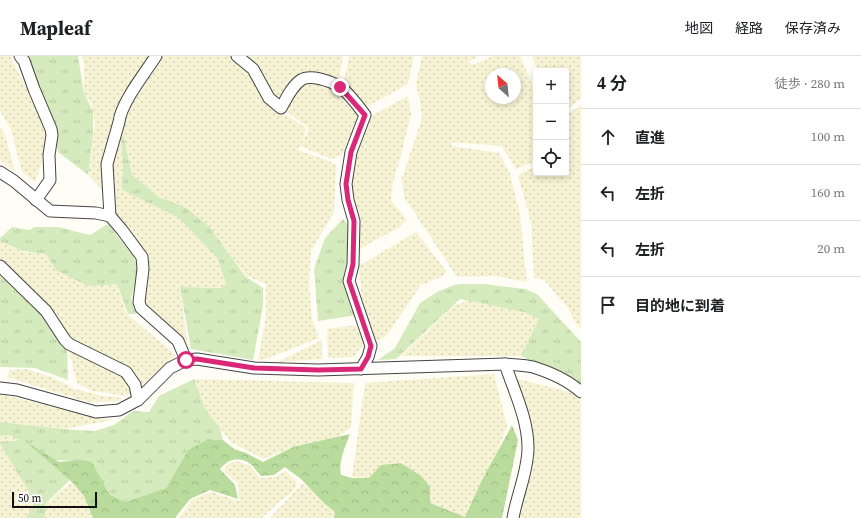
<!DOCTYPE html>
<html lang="ja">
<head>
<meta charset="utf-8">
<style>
  :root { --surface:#fff; --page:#f6f6f6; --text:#202124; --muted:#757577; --line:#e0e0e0 }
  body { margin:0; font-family:"Source Serif 4","Noto Sans JP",serif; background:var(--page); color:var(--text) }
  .controls { position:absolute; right:12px; top:12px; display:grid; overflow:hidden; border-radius:4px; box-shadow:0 2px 6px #0003 }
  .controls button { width:36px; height:36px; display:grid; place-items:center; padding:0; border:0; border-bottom:1px solid var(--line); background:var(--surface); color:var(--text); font:20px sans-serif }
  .compass { position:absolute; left:485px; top:12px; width:36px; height:36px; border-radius:50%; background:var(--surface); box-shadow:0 2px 6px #0003; rotate:333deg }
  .scale { position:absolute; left:12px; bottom:10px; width:85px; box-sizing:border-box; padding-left:4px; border:2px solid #111; border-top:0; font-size:11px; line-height:14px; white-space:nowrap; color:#111; -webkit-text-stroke:3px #fff; paint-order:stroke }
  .stop { position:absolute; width:12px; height:12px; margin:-9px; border:3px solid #db2777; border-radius:50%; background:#fff }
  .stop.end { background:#db2777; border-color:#fff; box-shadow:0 1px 4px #0008 }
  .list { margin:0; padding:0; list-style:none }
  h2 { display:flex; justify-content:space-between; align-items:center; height:52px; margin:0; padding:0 16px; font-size:17px }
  h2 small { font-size:13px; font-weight:400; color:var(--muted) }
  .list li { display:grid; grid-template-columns:26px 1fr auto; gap:12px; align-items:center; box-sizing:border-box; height:56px; padding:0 16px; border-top:1px solid var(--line) }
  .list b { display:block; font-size:15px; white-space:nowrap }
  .list em { font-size:13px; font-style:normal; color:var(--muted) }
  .icon { flex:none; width:22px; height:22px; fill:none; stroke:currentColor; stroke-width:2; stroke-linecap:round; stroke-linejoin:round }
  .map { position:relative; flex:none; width:581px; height:462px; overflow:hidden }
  header { display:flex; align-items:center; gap:24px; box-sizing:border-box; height:56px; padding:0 20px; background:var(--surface); border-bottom:1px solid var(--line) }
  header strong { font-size:19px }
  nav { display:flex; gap:22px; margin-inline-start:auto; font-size:14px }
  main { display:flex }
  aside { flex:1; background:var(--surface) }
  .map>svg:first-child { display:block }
  .farmland { fill:url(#farmland-dots); fill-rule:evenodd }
  .grass { fill:url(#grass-tufts) }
  .forest { fill:url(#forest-crowns) }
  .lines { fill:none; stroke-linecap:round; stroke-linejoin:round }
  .minor-casing { stroke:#444; stroke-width:13 }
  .minor { stroke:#fff; stroke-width:11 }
  .route { stroke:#db2777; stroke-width:5 }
</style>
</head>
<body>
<header>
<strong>Mapleaf</strong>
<nav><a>地図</a><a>経路</a><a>保存済み</a></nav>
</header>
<main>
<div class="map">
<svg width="581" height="462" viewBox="0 0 581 462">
  <defs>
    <pattern id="farmland-dots" width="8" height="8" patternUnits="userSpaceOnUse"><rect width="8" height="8" fill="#f6f3d4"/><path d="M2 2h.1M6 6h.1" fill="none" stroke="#d2cfb5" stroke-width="1.8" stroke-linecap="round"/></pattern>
    <pattern id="grass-tufts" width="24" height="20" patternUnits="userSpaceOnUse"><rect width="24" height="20" fill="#d5ebbd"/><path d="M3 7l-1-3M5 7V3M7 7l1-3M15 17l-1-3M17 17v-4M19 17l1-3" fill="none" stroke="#b6c8a1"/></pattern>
    <pattern id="forest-crowns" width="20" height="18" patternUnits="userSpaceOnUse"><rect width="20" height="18" fill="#b9dc9c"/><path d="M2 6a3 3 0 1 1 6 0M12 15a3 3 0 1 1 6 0" fill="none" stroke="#9ebc85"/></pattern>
  </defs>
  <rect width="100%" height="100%" fill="#fffdf5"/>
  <g class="farmland">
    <path d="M0,0H10L47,72L41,109L35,126L22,116L11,73L0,55Z"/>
    <path d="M82,0H151L120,48L106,138L88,119L95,68L92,48L84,37V9Z"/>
    <path d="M160,0H232L251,15L268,47L306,72L302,87L309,73L308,71L284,54L279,44L257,12L243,0H343L337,35L358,61L342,99L331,103L300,90L298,94L336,108L334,156L311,195L309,228L312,263L319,282L266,303L258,304L266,260V228L246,220L209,170L185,151L159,141L132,119L124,81L121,83L123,110L122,134L179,162L218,203L226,228L221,232L180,231L188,293L177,275L148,255L144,240L149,210L145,195L115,160L109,107L124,70L126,57Z"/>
    <path d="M349,0H414L408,28L365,52L344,26Z"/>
    <path d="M422,0H479L468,6L473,9L493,0H520L536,38V105L516,113L502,90L452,86V90L499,97L510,118L520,158L527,226L495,220L457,221L404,141L402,122L422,62L420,45L416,28ZM491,18H515V42H491Z"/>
    <path d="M532,0H581V43L566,53V15H538Z"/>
    <path d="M408,40L411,59L400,103L393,126L391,144L407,164L400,171L370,187L359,194L360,162L355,146L348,135L353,101L368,62Z"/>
    <path d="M581,49V272H580L577,269L568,252L544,224L534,222L531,166L518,120L523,116L536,111V117H566V101L568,100L566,95V59Z"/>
    <path d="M0,71L5,79L15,116L0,104Z"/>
    <path d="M416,176L447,216L443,220L421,229L387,279L376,287L362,243L359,210Z"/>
    <path d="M0,185L24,196L46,198L56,214L117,228L126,257L176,299L142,329L137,319L86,289L71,285L55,257L0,205Z"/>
    <path d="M472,242L502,246L540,263L521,300H401L452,251Z"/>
    <path d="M356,269L364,287L354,301L328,302L327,273Z"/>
    <path d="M322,284V303L278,306Z"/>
    <path d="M69,295L116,314L124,319L129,327L132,337L124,340L107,337L92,335L77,327Z"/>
    <path d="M27,313L51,321L75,333L103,340L117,341L122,343L120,345L87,346L7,321L10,314Z"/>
    <path d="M494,318L507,370L490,415L482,424L465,461L429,447L421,422L401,406L380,410L369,422L352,421L365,327Z"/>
    <path d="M514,322L574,337L581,345V462H521L520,450L532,378Z"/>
    <path d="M194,323L354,327L351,371L338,381L293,391L263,403L231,386L205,353Z"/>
    <path d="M0,339L8,340L93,361L113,364L63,373L0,366Z"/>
    <path d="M10,379L22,383L0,386V380Z"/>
    <path d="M0,388L26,430L33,450L27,462H0Z"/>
    <path d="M236,405L249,409L260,422L274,421L286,415L297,427L295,432L292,437L281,444L262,462H179L192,444L211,436L239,445L238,427L223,415L228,408Z"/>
    <path d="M72,426L84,440L93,462H45V448Z"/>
    <path d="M303,427L338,457L332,462H270Z"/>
  </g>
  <g class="grass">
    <path d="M25,0H78L84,37L93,55V79L88,119L58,96L54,67Z"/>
    <path d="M124,81L132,119L159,141L185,151L209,170L245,220L263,232V250L253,304L191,293L180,231L221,232L226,228L218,203L179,162L122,134L123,110L121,83Z"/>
    <path d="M343,163L349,169L350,194L344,218L348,239L357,259L318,265L314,213L325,182Z"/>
    <path d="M108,168L133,200L139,213L131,243L136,258H128L117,228L88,230L56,214L46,198L23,195L0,185V182L12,171L29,174L35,171H58L90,179Z"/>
    <path d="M0,214L23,234L67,291L68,324L35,312L0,311Z"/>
    <path d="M461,228H484L525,233L537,238L581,286V332L566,321L521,300L539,263L524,256L460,243L396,303L378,304L395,292L420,247L437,236L454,229Z"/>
    <path d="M194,323L205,353L220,372L223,384L208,383L188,394L166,432L125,446L109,438L91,406L55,404L33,390L70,424L45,448V462H26L33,450L28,434L0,388V386L20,384L10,379L0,380V366L63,373L95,375L114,369L133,355L149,356L159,340Z"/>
  </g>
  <path class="forest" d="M512,369L518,384L502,462H334L335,456L324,447L301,423L285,411L274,419L261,420C257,416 254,410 249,407C238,400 228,403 220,413L235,429L238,443L210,434L190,443L175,462H93L84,440L72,426L25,385L59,406L82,404L92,406L109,438L125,446L166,432L188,394L208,383L223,384L234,393L246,397L263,406L293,391L350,378C345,391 338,406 341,419L352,422H369L381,409L401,407L421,420L430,431V447L465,461L482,424Z"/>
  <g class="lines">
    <g class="minor-casing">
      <g id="minor">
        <path d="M20,0L24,5L34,33L51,73L52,79L49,99L50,124L36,144"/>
        <path d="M237,0L253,13L269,42L281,52C286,43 292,30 301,24C310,18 331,25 340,31C347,35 359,51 365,59L351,96L346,128L348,144L354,165L353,209L349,225L371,290L368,301L361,313"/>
        <path d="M0,116L14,125L50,155L96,157L110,160L122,174L142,201L143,213L139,246L141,252L178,285L186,304"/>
        <path d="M110,160L107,108L119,66C121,47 145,17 156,0"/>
        <path d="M0,210L46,255L65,284L69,288L126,316L135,329L138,344"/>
        <path d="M505,308C514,335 528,363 528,392C528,415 517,439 513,462"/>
        <path d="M0,332L17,334L96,356L119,354L138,344L170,312L186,304L197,303L254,312L318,314L505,308C514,309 524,309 533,311C549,316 569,325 581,336"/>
      </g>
    </g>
    <use href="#minor" class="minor"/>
  </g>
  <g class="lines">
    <path class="route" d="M186,304L197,303L254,312L318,314L361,313L368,301L371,290L349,225L353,208L354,165L348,144L346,128L351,96L365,59L340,31"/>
  </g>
</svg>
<div class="controls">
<button>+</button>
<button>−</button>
<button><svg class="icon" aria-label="locate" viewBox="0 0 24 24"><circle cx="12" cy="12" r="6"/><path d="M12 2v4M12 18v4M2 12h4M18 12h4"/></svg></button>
</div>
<svg class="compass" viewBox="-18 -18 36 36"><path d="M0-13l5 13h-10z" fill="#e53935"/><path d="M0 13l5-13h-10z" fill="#757577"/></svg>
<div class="scale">50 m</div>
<div class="stop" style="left:186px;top:304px"></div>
<div class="stop end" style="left:340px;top:31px"></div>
</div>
<aside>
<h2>4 分<small>徒歩 · 280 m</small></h2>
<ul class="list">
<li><svg class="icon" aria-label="ahead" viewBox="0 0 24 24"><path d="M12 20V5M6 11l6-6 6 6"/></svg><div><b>直進</b></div><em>100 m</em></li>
<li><svg class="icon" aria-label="left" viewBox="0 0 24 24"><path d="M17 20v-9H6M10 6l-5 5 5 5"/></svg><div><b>左折</b></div><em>160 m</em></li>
<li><svg class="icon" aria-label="left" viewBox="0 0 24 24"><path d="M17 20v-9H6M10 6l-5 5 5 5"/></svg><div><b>左折</b></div><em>20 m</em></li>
<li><svg class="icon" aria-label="arrive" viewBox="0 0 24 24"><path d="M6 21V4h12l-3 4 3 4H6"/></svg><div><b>目的地に到着</b></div></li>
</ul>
</aside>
</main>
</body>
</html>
